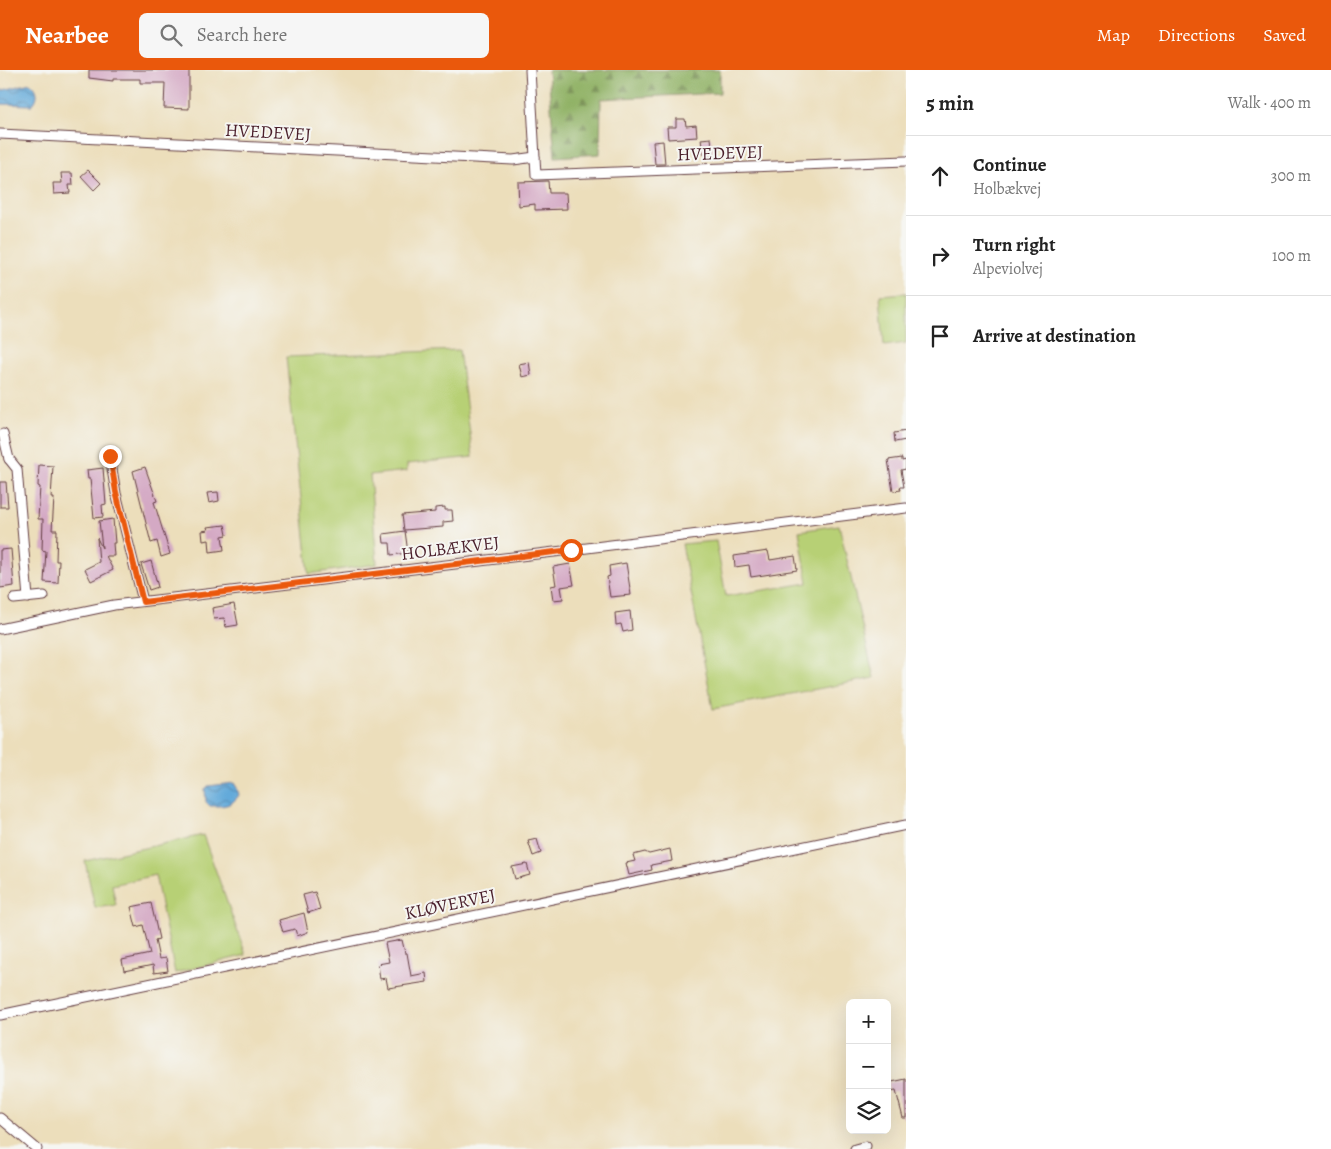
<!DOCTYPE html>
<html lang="en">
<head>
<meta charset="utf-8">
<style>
  :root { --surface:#fff; --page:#f6f6f6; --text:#222; --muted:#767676; --line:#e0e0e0; --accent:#ea580c }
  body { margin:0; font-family:Alegreya,serif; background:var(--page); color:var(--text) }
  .controls { position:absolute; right:15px; bottom:15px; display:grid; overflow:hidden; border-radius:8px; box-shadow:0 5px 20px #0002 }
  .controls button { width:45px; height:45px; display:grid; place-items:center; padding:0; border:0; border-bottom:1px solid var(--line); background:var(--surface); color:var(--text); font:25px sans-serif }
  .stop { position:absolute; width:15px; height:15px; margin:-11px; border:4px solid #ea580c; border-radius:50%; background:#fff }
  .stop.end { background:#ea580c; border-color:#fff; box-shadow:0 1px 5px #0008 }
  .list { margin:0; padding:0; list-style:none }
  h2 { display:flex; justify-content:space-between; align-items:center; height:65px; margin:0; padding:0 20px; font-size:21px }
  h2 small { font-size:16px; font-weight:400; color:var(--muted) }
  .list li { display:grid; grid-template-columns:32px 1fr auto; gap:15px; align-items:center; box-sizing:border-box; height:80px; padding:0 20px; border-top:1px solid var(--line) }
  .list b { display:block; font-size:19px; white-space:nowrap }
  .list p { margin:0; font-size:16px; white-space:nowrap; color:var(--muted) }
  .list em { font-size:16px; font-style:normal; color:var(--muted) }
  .icon { flex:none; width:28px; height:28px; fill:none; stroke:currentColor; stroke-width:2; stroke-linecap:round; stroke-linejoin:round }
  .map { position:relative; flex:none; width:906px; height:1079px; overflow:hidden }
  header { display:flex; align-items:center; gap:30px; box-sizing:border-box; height:70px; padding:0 25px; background:var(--accent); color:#fff }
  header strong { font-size:24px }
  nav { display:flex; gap:28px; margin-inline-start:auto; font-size:18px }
  .search { width:350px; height:45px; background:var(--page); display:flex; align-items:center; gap:12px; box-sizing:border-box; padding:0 18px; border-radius:8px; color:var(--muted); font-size:19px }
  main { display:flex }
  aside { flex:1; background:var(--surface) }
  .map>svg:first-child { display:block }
  .green { fill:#b7d075; stroke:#807850 }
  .forest { fill:url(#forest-firs); stroke:#6e6848 }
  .water { fill:url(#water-waves); stroke:#576482 }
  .building { fill:#d4a9c4 }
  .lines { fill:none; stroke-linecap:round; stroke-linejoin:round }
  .minor-casing { stroke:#623c41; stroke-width:11 }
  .minor { stroke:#fff; stroke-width:9 }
  .route { stroke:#ea580c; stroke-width:6 }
  .labels { text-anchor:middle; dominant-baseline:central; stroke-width:4; stroke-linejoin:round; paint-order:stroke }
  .street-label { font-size:18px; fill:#4a1f2b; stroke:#f6f6f2 }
</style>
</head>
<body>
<header>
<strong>Nearbee</strong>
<div class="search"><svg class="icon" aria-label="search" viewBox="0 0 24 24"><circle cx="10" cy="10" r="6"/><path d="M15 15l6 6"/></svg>Search here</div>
<nav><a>Map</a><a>Directions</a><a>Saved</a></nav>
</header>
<main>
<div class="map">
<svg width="906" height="1079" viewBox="0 0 906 1079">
  <defs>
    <pattern id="forest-firs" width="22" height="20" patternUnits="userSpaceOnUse" patternTransform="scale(1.25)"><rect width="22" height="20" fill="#91b266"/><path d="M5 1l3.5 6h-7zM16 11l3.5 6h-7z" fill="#789054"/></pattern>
    <pattern id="water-waves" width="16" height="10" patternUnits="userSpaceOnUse" patternTransform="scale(1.25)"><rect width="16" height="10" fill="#64aada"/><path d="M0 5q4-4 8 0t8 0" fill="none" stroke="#548ab1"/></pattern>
  </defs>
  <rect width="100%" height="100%" fill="#f6f6f2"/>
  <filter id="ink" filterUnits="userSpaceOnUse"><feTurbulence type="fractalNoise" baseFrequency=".02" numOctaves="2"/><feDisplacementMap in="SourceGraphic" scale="10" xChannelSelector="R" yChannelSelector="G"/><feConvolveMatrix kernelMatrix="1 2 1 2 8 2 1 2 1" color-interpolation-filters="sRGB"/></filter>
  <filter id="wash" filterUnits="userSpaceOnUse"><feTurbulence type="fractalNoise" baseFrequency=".0096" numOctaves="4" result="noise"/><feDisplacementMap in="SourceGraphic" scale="20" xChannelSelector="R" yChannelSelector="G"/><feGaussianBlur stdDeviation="1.12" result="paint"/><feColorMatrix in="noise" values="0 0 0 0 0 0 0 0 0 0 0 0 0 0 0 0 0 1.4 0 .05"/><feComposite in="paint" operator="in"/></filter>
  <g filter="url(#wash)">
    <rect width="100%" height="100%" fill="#ecdebb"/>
    <g class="green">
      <path d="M906,223V273L884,276L880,225Z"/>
      <path d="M459,280L473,387L407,394V401L370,405L377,494L309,504L286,287Z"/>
      <path d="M839,455L874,608L713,639L682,474L716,471L726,526L808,513L799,461Z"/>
      <path d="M203,765L246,885L175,903L155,805L112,815L116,835L95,838L85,791Z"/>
    </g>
    <path class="forest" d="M548,0H720V23L601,29L600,84L555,87Z"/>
    <g class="water">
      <path d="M30,13C39,19 39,28 32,35L0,34V21Z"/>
      <path d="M234,713L237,718L239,725C231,737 223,736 210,736L206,732L205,720L208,716Z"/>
    </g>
    <g id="blocks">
      <g class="building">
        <path d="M89,0H189V39L164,38L165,13H140V9H113V11L89,8Z"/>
        <path d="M676,49H685L686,56L696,55L697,67L668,69L667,57H676Z"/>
        <path d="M711,68L713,83L703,84L701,69Z"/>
        <path d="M663,71L665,94H655L653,72Z"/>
        <path d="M88,100L101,113L94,120L81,106Z"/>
        <path d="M61,103H72L73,115H69L70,123L54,124L53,113H62Z"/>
        <path d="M548,111L549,123H566L567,139L535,140V134L519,136L518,112Z"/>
        <path d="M529,292L531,305L522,307L519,294Z"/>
        <path d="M906,361V370L895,372L894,363Z"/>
        <path d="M902,388V391L906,390V399L901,400L904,417H900L901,420L893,421L888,390Z"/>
        <path d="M39,395L53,396L51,428H54L52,460H57L56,491H59L58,513L44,512L46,481L42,480L43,449H38L40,417L38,416Z"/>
        <path d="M145,397L157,431L154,432L170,484L161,487L157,471L151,473L133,401Z"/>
        <path d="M103,398L106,434L102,435L103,447L94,448L90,409H88L87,400Z"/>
        <path d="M0,412H6L8,437H0Z"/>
        <path d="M218,422L219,431L209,433L207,423Z"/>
        <path d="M445,437V440H452L453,451L443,452V457L404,460L402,445L435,442V438Z"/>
        <path d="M113,449L115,473H113L114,486H106L113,500L91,511L85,499L99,492L97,468L102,478L99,451Z"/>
        <path d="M225,455L227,465L222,466L224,480L210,482L209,470L203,471L202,461L208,460L207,457Z"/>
        <path d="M405,461L408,483L391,485L390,473H384L383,464Z"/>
        <path d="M11,479L14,516L0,518V480Z"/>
        <path d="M768,481L770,490L795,486L797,500L751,507L749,495L735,497L734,486Z"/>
        <path d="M151,491L158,517L149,520L141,494Z"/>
        <path d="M626,493L631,525L610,527L607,507L610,506L609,496Z"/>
        <path d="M570,494L574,515L561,517L563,529L553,530L551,516L556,515L553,497Z"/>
        <path d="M234,534L238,555L226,557L224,548L214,549L212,538Z"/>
        <path d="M630,541L632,560L623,562L621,554L616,555L615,543Z"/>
        <path d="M537,769L541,783L533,786L528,771Z"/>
        <path d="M670,779L672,791L651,795L652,800L629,805L626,793L635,791L633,785L645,782L649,784Z"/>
        <path d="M527,794L530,805L515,809L512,797Z"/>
        <path d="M315,822L320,839L308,843L303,825Z"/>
        <path d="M151,833L159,869L155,870L159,889L166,888L168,901L154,903L153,895L124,901L122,890L150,884L143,855L136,857L131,837Z"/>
        <path d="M304,843L308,862L297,866L295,859L283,862L279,850Z"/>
        <path d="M402,870L405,883H407L411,906L426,903L427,912L388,918L386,908L380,909L378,894L389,892L385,873Z"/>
        <path d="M906,1009V1048H903L896,1021L889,1022L887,1013Z"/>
      </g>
    </g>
  </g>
  <g filter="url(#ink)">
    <use href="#blocks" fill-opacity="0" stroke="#623c41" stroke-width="1"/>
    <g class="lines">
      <g class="minor-casing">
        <g id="minor">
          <path d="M530,0L536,105L906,91"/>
          <path d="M0,64L513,90L535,87"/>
          <path d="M3,364L9,389"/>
          <path d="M110,387L116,423L143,531"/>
          <path d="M9,389L17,399L28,528"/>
          <path d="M14,529L44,526"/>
          <path d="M0,559L114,535L571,480L906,438"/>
          <path d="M0,945L906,755"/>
          <path d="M0,1048L37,1079"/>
          <path d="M855,1079L866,1076"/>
        </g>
      </g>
      <use href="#minor" class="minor"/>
    </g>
  </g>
  <g class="lines" filter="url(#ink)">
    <path class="route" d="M110,386L116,422L143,532L571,480"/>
  </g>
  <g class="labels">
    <g class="street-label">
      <text transform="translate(268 62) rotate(3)">HVEDEVEJ</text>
      <text transform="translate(720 83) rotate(-2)">HVEDEVEJ</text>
      <text transform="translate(450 478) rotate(-7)">HOLBÆKVEJ</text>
      <text transform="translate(450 834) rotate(-12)">KLØVERVEJ</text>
    </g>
  </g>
</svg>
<div class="controls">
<button>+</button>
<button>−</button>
<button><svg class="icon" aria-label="layers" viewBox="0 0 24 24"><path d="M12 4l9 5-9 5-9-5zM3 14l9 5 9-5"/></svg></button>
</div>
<div class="stop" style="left:571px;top:480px"></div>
<div class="stop end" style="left:110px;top:386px"></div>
</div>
<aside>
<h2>5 min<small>Walk · 400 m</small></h2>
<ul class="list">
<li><svg class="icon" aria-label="ahead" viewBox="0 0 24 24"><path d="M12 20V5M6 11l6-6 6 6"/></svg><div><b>Continue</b><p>Holbækvej</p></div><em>300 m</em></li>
<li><svg class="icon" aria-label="right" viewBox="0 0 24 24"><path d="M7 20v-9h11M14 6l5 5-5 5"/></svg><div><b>Turn right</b><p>Alpeviolvej</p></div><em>100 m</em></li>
<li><svg class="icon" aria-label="arrive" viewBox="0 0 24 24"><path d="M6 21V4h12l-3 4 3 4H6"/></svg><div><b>Arrive at destination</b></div></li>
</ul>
</aside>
</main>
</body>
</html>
